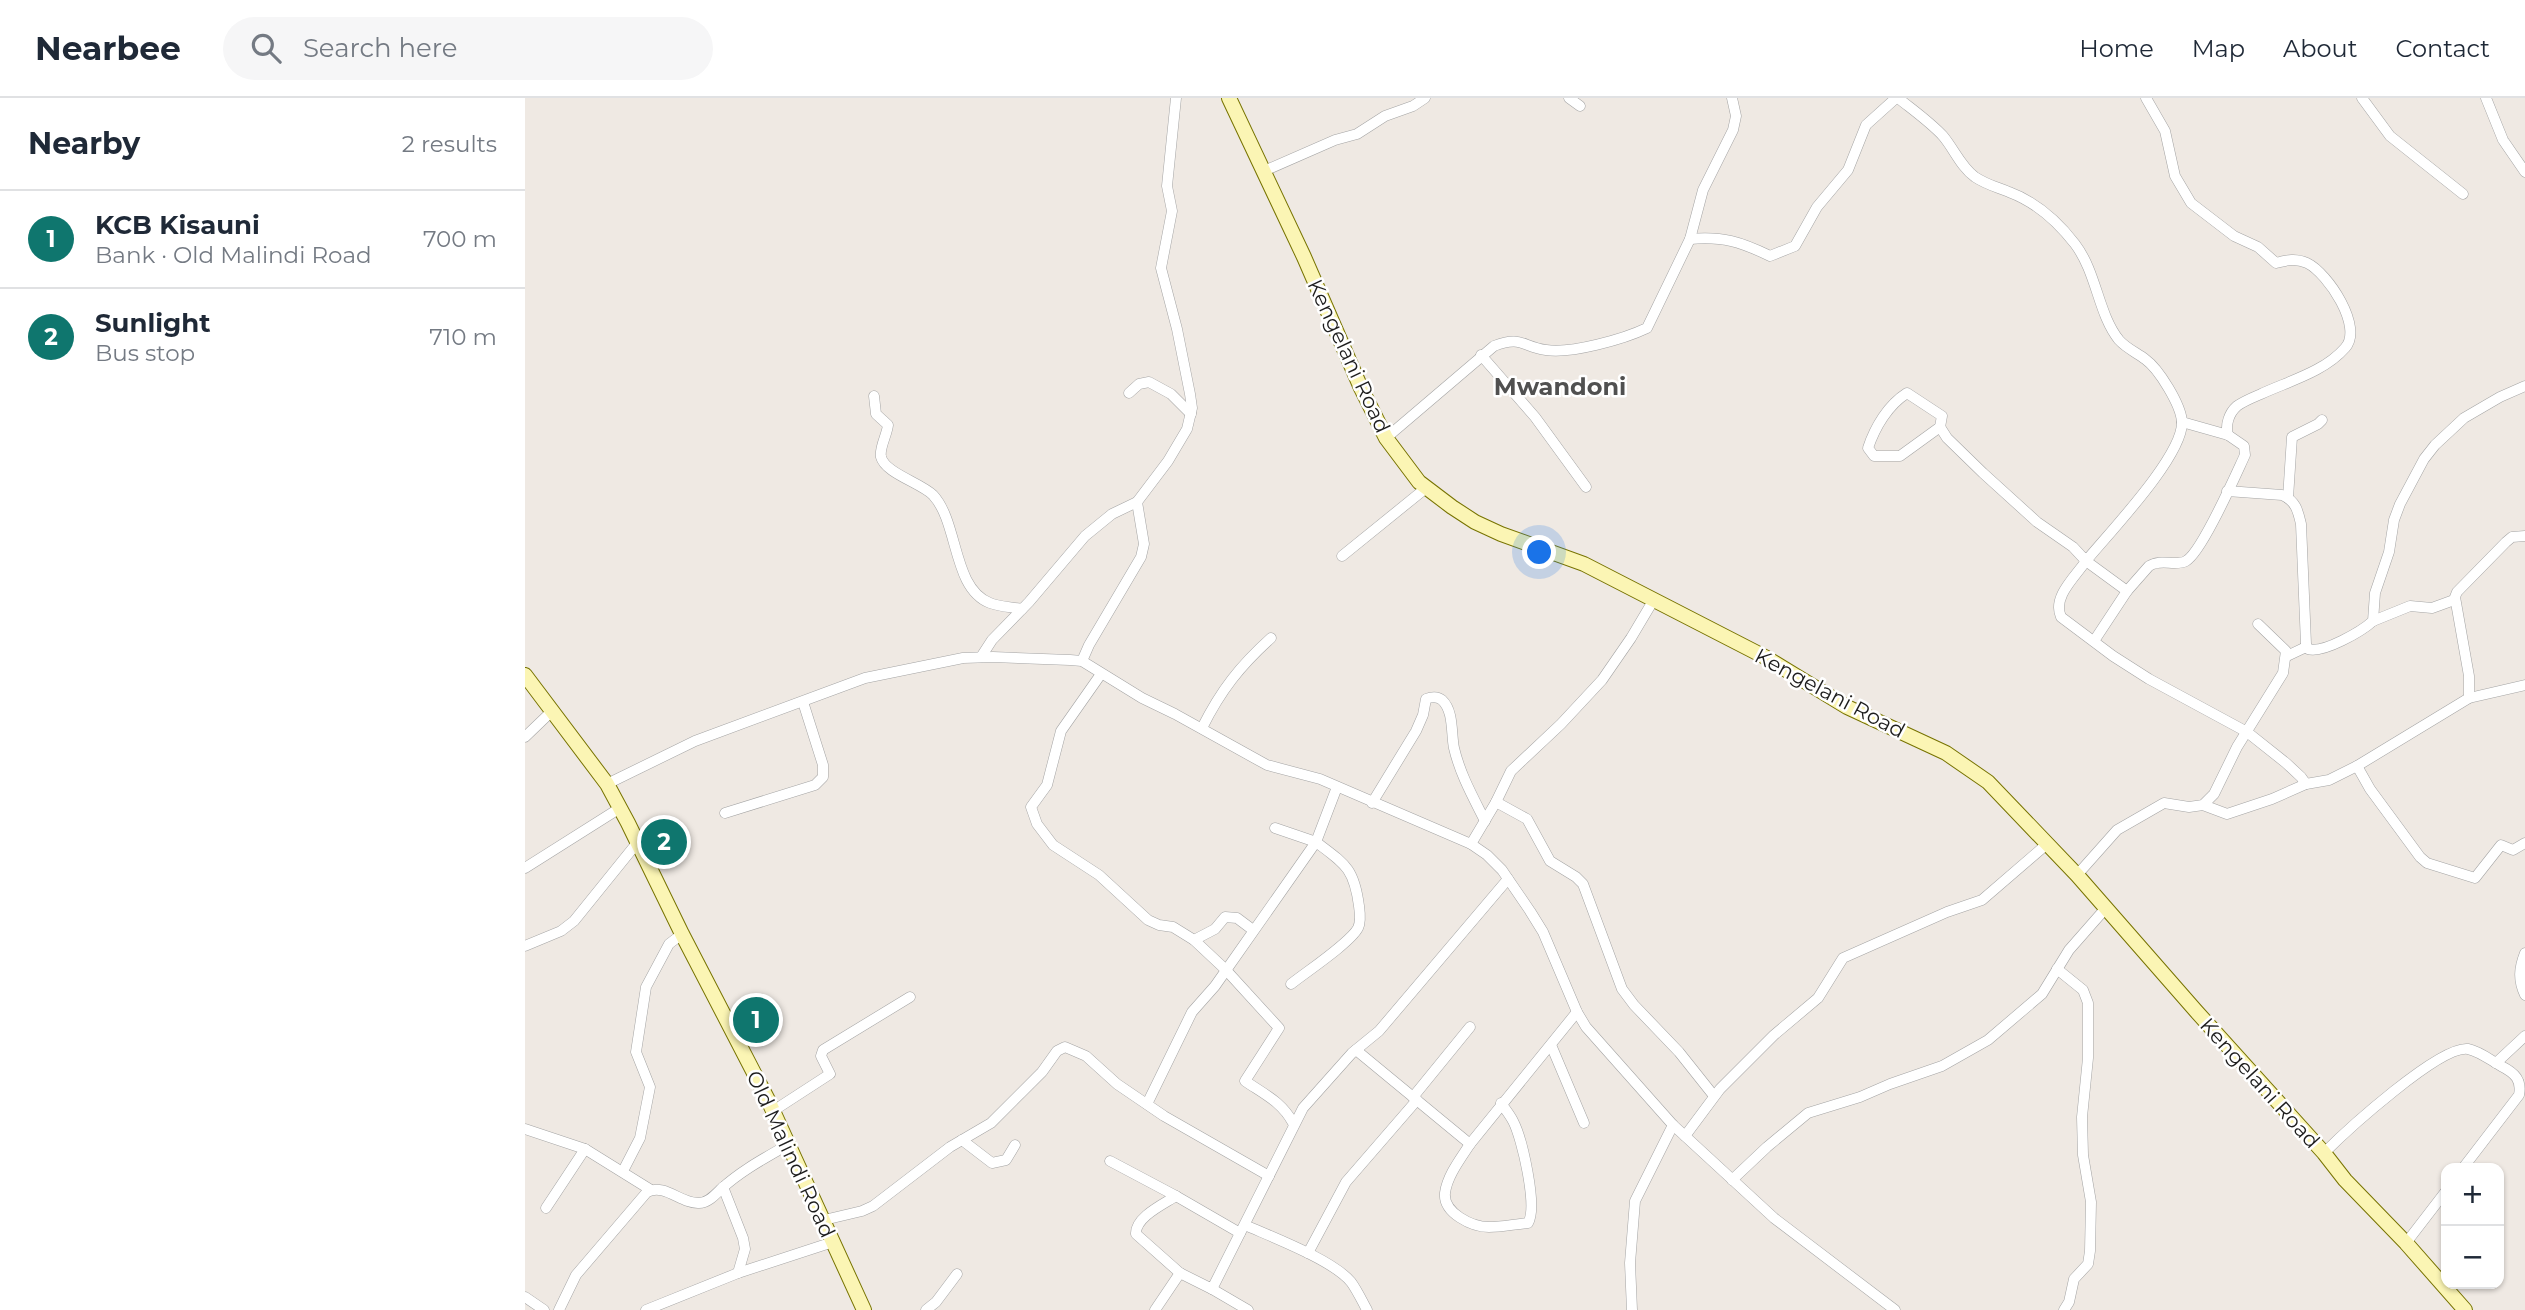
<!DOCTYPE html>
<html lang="en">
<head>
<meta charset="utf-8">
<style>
  :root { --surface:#fff; --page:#f6f6f7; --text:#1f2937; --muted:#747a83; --line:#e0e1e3; --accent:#0f766e }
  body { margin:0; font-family:Montserrat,sans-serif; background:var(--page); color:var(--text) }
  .controls { position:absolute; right:21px; bottom:21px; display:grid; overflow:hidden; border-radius:14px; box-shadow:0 2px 5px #0004 }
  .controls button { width:63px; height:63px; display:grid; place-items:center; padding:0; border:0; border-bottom:2px solid var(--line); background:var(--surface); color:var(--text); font:35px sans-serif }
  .you { position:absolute; left:1015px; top:455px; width:24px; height:24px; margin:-18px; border:5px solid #fff; border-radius:50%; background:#1a73e8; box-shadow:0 0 0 10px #1a73e833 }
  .badge { display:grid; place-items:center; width:46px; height:46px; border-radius:50%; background:var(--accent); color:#fff; font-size:23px; font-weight:700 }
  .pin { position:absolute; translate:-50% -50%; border:4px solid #fff; box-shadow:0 2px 7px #0006 }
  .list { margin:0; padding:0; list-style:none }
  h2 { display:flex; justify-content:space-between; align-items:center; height:91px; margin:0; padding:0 28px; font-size:30px }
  h2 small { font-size:23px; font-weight:400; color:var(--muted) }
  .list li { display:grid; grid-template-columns:46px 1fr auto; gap:21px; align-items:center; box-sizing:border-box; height:98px; padding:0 28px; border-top:2px solid var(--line) }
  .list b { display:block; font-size:26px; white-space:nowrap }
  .list p { margin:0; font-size:23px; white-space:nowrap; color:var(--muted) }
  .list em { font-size:23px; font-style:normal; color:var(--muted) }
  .icon { flex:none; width:38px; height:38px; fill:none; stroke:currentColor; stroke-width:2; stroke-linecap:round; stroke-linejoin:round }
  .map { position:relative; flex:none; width:2000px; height:1212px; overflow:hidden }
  header { display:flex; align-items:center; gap:42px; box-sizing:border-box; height:98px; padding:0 35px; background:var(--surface); border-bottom:2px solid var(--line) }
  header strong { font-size:33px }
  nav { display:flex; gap:38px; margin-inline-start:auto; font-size:24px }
  .search { width:490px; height:63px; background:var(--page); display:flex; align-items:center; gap:18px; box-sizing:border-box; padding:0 24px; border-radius:38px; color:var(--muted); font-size:26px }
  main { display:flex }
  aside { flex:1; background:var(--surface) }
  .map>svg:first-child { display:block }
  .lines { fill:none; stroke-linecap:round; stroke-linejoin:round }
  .street-casing { stroke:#a4a4a4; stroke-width:11 }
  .secondary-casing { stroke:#777301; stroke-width:16 }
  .street { stroke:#fff; stroke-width:10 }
  .secondary { stroke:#fbf5b4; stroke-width:14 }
  .labels { text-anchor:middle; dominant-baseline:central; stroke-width:5; stroke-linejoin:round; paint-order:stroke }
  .street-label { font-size:21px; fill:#1d1d1d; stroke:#fff }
  .quarter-label { font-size:24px; font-weight:bold; fill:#505050; stroke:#fff }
</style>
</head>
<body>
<header>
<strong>Nearbee</strong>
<div class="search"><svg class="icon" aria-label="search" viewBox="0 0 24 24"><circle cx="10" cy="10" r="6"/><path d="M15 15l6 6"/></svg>Search here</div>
<nav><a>Home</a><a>Map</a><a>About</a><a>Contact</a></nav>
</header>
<main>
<aside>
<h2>Nearby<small>2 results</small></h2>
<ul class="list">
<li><span class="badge">1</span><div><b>KCB Kisauni</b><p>Bank · Old Malindi Road</p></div><em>700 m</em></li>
<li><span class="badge">2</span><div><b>Sunlight</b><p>Bus stop</p></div><em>710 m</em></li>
</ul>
</aside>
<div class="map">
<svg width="2000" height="1212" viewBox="0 0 2000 1212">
  <rect width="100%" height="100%" fill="#efe9e3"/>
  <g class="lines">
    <g class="street-casing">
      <g id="street">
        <path d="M1044,0L1055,8"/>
        <path d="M1373,0C1388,12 1405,24 1418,38C1429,51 1436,69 1450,79C1462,87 1472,89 1484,94C1511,104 1533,124 1550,146C1572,175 1573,216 1594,242C1601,250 1612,255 1620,261C1634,271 1656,307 1657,324C1658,358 1584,435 1561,463L1548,449L1512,424L1458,375L1422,340L1415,329"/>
        <path d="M1621,0L1640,33L1650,78L1666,105L1709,138L1733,149L1751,165C1762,162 1771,160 1782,165C1803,175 1839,230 1820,250C1799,274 1764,283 1736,296C1729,299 1719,303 1712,308C1704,315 1700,327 1703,337"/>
        <path d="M1837,0L1865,38L1938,96"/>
        <path d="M1961,0L1978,42L2000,74"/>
        <path d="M739,73L810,42L832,36L860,18L888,8L900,0"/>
        <path d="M1165,141C1198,138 1216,144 1245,158L1270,148L1292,109L1323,72L1341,27L1371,0"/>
        <path d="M956,257L1010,319L1061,389"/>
        <path d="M604,295L614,286L624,284L646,296L666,316"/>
        <path d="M1382,295L1417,318L1415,329L1375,358H1349L1343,350C1350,329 1363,307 1382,295Z"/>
        <path d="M349,298L351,316L363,327C362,337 354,350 356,359C360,375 396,385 408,397C434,425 427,490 465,505C475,509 487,509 497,511"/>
        <path d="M861,340L969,248C997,237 997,249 1021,252C1046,256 1099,241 1122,230L1165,141L1178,92L1208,32L1211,18L1207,0"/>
        <path d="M1702,393L1757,397C1771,403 1773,413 1776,426L1781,546L1783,551C1798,556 1837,533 1848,523L1850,495L1864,454L1869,422L1875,406L1899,361L1910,347L1939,320L1975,299L2000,288"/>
        <path d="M1763,400L1767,339L1793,326L1797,322"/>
        <path d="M817,458L901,390"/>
        <path d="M1602,493L1561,463C1550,479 1527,499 1536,519L1588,558L1624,581L1722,634L1761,665L1776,679L1781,686"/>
        <path d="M1848,523L1885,508L1907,510L1929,502"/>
        <path d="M1569,543L1602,493L1624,468C1636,460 1650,469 1661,463C1677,454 1711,376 1720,357L1719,348L1703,337L1657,324"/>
        <path d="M1762,558L1781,549"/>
        <path d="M456,559L467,542L504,504L560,438L587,416L612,404L643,363L662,331L667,310L665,296L652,231L636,170L647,113L642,88L651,0"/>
        <path d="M557,563L564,547L616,459L619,446L612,404"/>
        <path d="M576,576L536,633L522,687L506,709L512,726L528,747L574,777L623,822L634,827L648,829L669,842L701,872L754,930L720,983C739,996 757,1004 768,1025"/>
        <path d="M1944,600V578L1930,499L1932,494L1981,444L1987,439L2000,438"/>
        <path d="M677,630C696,592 715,568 746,540"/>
        <path d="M0,639L26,614"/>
        <path d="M1832,668L1845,691L1895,759L1902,765L1950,780L1976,747L1988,752L2000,745"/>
        <path d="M82,686L170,643L340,580L438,560L468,559L545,562L557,563L617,600L650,616L742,667L795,681L946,746L962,757L977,772L1005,813L1018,834L1052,914L1061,929L1148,1027L1249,1120L1370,1212"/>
        <path d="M971,704L1002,721L1025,763L1051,779L1058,786L1097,891L1109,907L1154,954L1189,998"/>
        <path d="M847,705L891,633L898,617L901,601C906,599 912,598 917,602C929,613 926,636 929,650C935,676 948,699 960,723"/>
        <path d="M1678,707L1702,716L1747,701L1781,686L1804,682L1832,668L1944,600L2000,587"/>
        <path d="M200,715L290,687L298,679V667L278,604"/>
        <path d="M946,746L971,704L986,673L1036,626L1077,582L1106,540L1128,503"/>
        <path d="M0,770L95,710"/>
        <path d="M1552,777L1592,732L1639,705L1664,709L1678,707L1689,696L1712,649L1758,575L1761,553L1733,526"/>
        <path d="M669,842L690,831L700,819L712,820L728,832"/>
        <path d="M0,848L36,833L49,823L112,745"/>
        <path d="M2000,855C1994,870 1993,882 2000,897"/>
        <path d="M1532,871L1558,892L1563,905V960L1557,1019L1558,1057L1566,1104L1565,1153L1563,1166L1549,1181L1544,1204L1539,1212"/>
        <path d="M766,886C781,874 825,845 833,830C836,824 835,815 834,808C829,770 820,766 791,744L812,689"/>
        <path d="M1026,947L1059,1025"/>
        <path d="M831,952L945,1046L1052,914"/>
        <path d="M1971,965L2000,938"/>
        <path d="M888,999L945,929"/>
        <path d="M622,1006L667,914L690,888L791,744L750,730"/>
        <path d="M248,1013L305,976L296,958L298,952L385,899"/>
        <path d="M0,1031L60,1051L126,1092"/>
        <path d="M1160,1038L1195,991L1249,937L1293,900L1318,860L1422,814L1457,802L1522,746"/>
        <path d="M437,1042L467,1065L481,1062L490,1047"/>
        <path d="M945,1046C936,1060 922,1078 920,1095C918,1115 947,1129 964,1129C977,1129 990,1126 1003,1125C1013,1109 997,1040 988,1023C985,1017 980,1011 976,1005"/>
        <path d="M1799,1055C1821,1033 1915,947 1943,951C1954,953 1967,963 1976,968C1990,975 1997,982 1994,997L1938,1070"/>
        <path d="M585,1063L651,1098L715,1135"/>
        <path d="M98,1073L115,1040L125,989L111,954L121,889L144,846L157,836"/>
        <path d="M1207,1082L1242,1049L1283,1015L1335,999L1365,986L1417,968L1463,942L1517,896L1544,852L1580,811"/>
        <path d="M198,1089L218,1140L220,1151L213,1175"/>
        <path d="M651,1098C639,1106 610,1119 611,1136L655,1175L687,1191L778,1010L827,955L854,933L983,781"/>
        <path d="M21,1110L60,1051"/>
        <path d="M299,1122L337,1113L348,1108L425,1049L466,1025L517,974L532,953L540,949L561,958L592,986L639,1018L744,1078"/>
        <path d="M720,1127C747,1139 808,1162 826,1184C832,1192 837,1203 842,1212"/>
        <path d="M1881,1145L1921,1093"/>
        <path d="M783,1155L821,1084L892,1002"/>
        <path d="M687,1191L723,1212"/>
        <path d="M0,1199L19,1212"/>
        <path d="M34,1212L51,1177L122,1094C140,1085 156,1106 174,1105C183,1105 190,1097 196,1091C217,1072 240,1060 264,1046"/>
        <path d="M121,1212L213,1175L308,1144"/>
        <path d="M401,1212L411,1204L432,1176"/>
        <path d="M630,1212L655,1175"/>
        <path d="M1107,1212L1105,1165L1110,1103L1148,1027"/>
      </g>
    </g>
    <g class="secondary-casing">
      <g id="secondary">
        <path d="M704,0L779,159L836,290L861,340L894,384L927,409L950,424L976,436L1059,466L1240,559L1322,609L1421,655L1463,684L1552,777L1671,913L1799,1055L1820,1082L1881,1145L1940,1212"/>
        <path d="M0,577L82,686L103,725L157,836L243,1002L339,1212"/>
      </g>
    </g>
    <use href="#street" class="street"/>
    <use href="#secondary" class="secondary"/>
  </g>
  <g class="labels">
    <g class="street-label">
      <text transform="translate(824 258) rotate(65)">Kengelani Road</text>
      <text transform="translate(1305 595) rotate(28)">Kengelani Road</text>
      <text transform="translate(1735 985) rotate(48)">Kengelani Road</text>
      <text transform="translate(266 1056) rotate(65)">Old Malindi Road</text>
    </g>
    <g class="quarter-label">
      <text x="1035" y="288">Mwandoni</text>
    </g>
  </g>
</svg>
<div class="controls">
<button>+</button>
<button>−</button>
</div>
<div class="you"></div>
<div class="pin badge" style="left:231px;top:922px">1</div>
<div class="pin badge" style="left:139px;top:744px">2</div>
</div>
</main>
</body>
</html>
